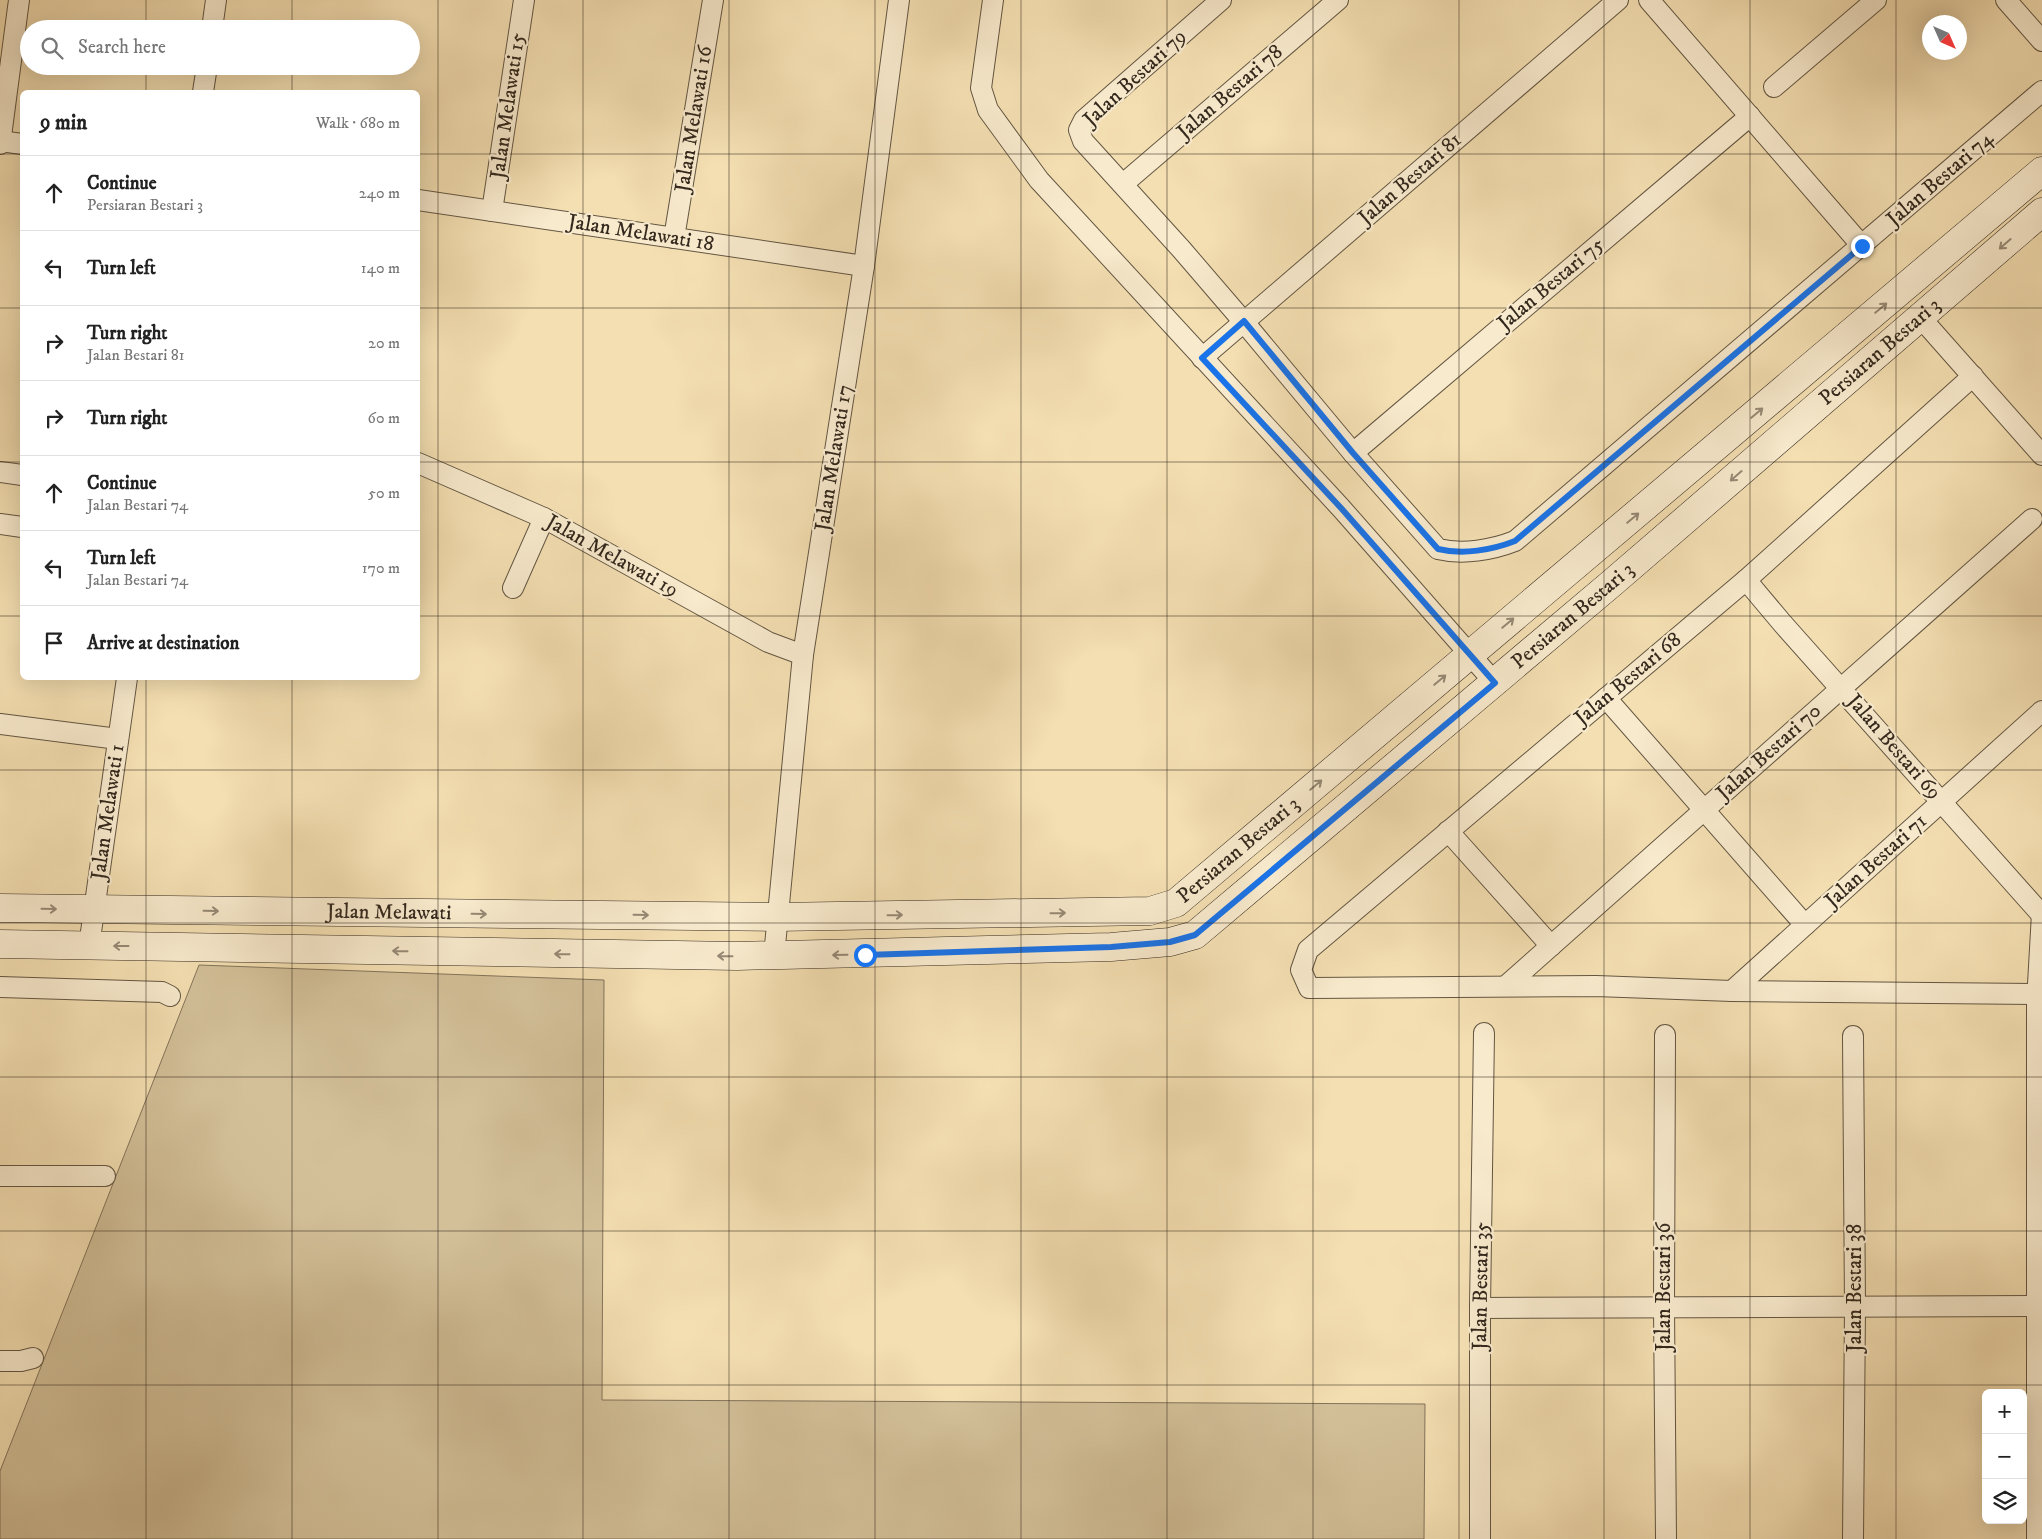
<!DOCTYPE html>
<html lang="en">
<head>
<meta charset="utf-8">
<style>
  :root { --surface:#fff; --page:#f6f6f6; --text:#222; --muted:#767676; --line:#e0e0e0 }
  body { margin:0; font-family:"IM FELL DW Pica",serif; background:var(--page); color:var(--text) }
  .controls { position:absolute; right:15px; bottom:15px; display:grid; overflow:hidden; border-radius:8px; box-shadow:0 5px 20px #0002 }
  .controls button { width:45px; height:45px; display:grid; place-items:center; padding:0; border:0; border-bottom:1px solid var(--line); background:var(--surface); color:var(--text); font:25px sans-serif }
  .compass { position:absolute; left:1922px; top:15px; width:45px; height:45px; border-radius:50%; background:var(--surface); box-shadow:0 5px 20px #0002; rotate:135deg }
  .stop { position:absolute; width:15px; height:15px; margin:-11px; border:4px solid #1a73e8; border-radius:50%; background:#fff }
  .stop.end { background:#1a73e8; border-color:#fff; box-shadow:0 1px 5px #0008 }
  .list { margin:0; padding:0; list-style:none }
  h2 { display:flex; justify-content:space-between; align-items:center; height:65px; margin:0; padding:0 20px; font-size:21px }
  h2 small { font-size:16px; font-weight:400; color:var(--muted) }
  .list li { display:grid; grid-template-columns:32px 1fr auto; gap:15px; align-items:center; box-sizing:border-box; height:75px; padding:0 20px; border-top:1px solid var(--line) }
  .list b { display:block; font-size:19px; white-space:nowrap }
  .list p { margin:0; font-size:16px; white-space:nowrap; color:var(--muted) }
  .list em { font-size:16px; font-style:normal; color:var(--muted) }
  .icon { flex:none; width:28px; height:28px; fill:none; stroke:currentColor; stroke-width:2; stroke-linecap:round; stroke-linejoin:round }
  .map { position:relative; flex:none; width:2042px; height:1539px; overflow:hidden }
  .search { position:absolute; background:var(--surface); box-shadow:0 5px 20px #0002; left:20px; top:20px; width:400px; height:55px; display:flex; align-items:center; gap:12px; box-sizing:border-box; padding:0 18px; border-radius:28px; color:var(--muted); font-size:19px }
  .panel { position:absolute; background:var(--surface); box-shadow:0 5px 20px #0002; left:20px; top:90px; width:400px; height:590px; border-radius:8px }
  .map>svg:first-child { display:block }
  .green { fill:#d3c099; stroke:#83745b }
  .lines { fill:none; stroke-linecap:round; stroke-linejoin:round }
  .street-casing { stroke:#635642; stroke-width:22 }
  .secondary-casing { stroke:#33281d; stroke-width:29 }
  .street { stroke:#f8eacd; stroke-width:20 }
  .secondary { stroke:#f8eacd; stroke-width:28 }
  .oneway { stroke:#968975 }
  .route { stroke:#1a73e8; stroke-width:6 }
  .grid { fill:none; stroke:#33281d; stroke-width:1; stroke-opacity:0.55 }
  .labels { text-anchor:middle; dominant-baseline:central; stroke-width:4.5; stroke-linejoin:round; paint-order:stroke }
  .street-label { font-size:21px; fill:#33281d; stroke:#f8eacd }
</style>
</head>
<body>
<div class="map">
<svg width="2042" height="1539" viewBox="0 0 2042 1539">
  <rect width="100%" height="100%" fill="#f4dfb2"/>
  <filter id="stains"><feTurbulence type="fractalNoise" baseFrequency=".004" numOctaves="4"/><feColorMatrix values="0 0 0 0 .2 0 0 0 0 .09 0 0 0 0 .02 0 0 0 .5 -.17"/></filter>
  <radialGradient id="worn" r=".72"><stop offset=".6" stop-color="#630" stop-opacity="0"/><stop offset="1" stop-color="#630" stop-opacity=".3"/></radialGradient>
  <path class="green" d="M199,965L604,980L602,1400L1425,1404L1424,1539H0V1471Z"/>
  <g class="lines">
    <g class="street-casing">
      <g id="street">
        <path d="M993,0L981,88L988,110L1039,180L1341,508L1495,683"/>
        <path d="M1221,0L1084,120L1079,130L1083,141L1182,250L1243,321L1353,453L1438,549C1463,555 1492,550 1515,541L2042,91"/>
        <path d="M1649,0L1862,246"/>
        <path d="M2006,0L2042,41"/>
        <path d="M212,29L216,0"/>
        <path d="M1774,87L1876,0"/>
        <path d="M203,92L207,66"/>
        <path d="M0,141L22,144"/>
        <path d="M0,144L19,0"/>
        <path d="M1123,184L1338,0"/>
        <path d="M418,200L864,266"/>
        <path d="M492,211L524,0"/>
        <path d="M674,238L713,0"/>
        <path d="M1920,317L2042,455"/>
        <path d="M1202,358L1618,0"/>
        <path d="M1973,376L1746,580L1308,950L1301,970L1309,988L1596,986L1732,991L2038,994"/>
        <path d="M1353,453L1750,116"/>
        <path d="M418,463L544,518L768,642L803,655"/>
        <path d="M0,472L22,475"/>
        <path d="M0,524L22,527"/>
        <path d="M1746,580L1783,624L2041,914"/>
        <path d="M513,588L544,518"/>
        <path d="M1606,698L1805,925"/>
        <path d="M0,724L118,739"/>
        <path d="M1448,831L1551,946"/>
        <path d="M89,946L127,678"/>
        <path d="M774,956L803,655L864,266L899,0"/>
        <path d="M1507,985L2032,519"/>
        <path d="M0,987L162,992L170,996"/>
        <path d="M1732,991L2042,711"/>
        <path d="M1665,1035L1664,1308L1666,1539"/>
        <path d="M0,1176H105"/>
        <path d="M1480,1308L2038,1306"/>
        <path d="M0,1361H21L33,1358"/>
        <path d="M1480,1539V1308L1484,1033"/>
        <path d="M1853,1539L1855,1307L1853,1036"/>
        <path d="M2037,1539V1002L2042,913"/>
      </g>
    </g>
    <g class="secondary-casing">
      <g id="secondary">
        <path id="s1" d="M0,908L776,917L1150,911L1176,903L2042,171"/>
        <path id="s2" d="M0,944L737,956L1111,947L1170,942L1195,935L1612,583L2042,212"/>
      </g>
    </g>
    <use href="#street" class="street"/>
    <use href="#secondary" class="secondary"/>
  </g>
  <defs><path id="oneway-shaft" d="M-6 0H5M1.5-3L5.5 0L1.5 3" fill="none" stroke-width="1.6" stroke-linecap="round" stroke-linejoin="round" transform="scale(1.25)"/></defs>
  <g class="oneway">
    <use href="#oneway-shaft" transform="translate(2005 244) rotate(139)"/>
    <use href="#oneway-shaft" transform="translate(1881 308) rotate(-40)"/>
    <use href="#oneway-shaft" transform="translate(1757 413) rotate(-40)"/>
    <use href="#oneway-shaft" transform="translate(1736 476) rotate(139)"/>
    <use href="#oneway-shaft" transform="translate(1633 518) rotate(-40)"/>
    <use href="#oneway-shaft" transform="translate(1508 623) rotate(-40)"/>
    <use href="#oneway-shaft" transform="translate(1440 680) rotate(-40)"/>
    <use href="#oneway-shaft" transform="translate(1316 785) rotate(-40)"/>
    <use href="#oneway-shaft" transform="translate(49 909) rotate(1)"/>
    <use href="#oneway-shaft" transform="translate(211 911) rotate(1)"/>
    <use href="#oneway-shaft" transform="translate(1058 913) rotate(-1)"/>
    <use href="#oneway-shaft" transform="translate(479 914) rotate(1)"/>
    <use href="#oneway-shaft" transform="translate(641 915) rotate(1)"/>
    <use href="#oneway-shaft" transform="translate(895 915) rotate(-1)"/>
    <use href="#oneway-shaft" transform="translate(121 946) rotate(-180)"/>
    <use href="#oneway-shaft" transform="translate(400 951) rotate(-179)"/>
    <use href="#oneway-shaft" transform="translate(562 954) rotate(-179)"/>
    <use href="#oneway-shaft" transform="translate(840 955) rotate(179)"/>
    <use href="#oneway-shaft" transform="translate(725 956) rotate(-179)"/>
  </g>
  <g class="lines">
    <path class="route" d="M865,955L1111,947L1170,942L1195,935L1495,683L1341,508L1202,358L1244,321L1353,453L1438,549C1463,555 1492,550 1515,541L1862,246"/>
  </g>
  <path class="grid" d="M146,0V29M292,0V29M438,0V1539M583,0V1539M729,0V1539M875,0V1539M1021,0V1539M1167,0V1539M1313,0V1539M1459,0V1539M1604,0V1539M1750,0V1539M1896,0V1539M146,66V92M292,66V92M0,154H22M418,154H2042M0,308H22M418,308H2042M0,462H22M418,462H2042M0,616H22M418,616H2042M146,678V1539M292,678V1539M0,770H2042M0,923H2042M0,1077H2042M0,1231H2042M0,1385H2042"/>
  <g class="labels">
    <g class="street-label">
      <text transform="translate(1135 78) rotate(-43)">Jalan Bestari 79</text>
      <text transform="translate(1230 92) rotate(-41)">Jalan Bestari 78</text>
      <text transform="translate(508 106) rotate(-82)">Jalan Melawati 15</text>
      <text transform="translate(694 119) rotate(-81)">Jalan Melawati 16</text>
      <text transform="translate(1410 179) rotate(-41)">Jalan Bestari 81</text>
      <text transform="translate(1940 179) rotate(-41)">Jalan Bestari 74</text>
      <text transform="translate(641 233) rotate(9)">Jalan Melawati 18</text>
      <text transform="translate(1551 284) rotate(-40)">Jalan Bestari 75</text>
      <text stroke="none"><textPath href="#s2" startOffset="2096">Persiaran Bestari 3</textPath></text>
      <text transform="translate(834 458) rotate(-81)">Jalan Melawati 17</text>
      <text transform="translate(612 556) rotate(29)">Jalan Melawati 19</text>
      <text stroke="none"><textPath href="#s2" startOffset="1691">Persiaran Bestari 3</textPath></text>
      <text transform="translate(1628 679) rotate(-40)">Jalan Bestari 68</text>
      <text transform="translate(1894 747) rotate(49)">Jalan Bestari 69</text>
      <text transform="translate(1769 752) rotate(-42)">Jalan Bestari 70</text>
      <text transform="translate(108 812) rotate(-82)">Jalan Melawati 1</text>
      <text stroke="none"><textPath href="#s1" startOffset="1259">Persiaran Bestari 3</textPath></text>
      <text transform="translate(1876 861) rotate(-42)">Jalan Bestari 71</text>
      <text stroke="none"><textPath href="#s1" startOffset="389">Jalan Melawati</textPath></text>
      <text transform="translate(1481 1286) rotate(-89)">Jalan Bestari 35</text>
      <text transform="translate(1664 1287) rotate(-90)">Jalan Bestari 36</text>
      <text transform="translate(1855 1288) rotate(-90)">Jalan Bestari 38</text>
    </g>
  </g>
  <rect width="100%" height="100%" filter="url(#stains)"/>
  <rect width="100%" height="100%" fill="url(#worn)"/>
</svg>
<div class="controls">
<button>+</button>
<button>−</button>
<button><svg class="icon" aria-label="layers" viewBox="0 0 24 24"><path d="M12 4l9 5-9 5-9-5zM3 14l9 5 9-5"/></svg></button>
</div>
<svg class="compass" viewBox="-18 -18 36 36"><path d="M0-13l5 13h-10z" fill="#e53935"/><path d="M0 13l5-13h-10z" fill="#767676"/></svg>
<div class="stop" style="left:865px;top:955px"></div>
<div class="stop end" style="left:1862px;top:246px"></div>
<div class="search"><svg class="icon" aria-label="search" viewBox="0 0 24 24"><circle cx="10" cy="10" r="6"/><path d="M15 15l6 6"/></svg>Search here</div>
<section class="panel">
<h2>9 min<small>Walk · 680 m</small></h2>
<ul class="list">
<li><svg class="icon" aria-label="ahead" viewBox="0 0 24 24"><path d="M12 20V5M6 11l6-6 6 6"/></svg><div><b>Continue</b><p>Persiaran Bestari 3</p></div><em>240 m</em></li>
<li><svg class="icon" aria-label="left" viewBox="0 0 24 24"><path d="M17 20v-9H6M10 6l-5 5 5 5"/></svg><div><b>Turn left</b></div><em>140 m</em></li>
<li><svg class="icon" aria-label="right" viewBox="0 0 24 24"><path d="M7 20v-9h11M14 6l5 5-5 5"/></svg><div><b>Turn right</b><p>Jalan Bestari 81</p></div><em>20 m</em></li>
<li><svg class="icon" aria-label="right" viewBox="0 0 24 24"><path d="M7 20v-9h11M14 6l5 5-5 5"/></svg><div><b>Turn right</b></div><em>60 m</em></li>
<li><svg class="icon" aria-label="ahead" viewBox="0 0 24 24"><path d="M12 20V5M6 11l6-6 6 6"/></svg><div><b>Continue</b><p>Jalan Bestari 74</p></div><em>50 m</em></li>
<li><svg class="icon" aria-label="left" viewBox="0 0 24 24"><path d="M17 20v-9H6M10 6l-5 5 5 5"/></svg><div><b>Turn left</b><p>Jalan Bestari 74</p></div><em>170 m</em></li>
<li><svg class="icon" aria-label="arrive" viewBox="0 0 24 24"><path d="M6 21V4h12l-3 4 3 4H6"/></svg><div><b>Arrive at destination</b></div></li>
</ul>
</section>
</div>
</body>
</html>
